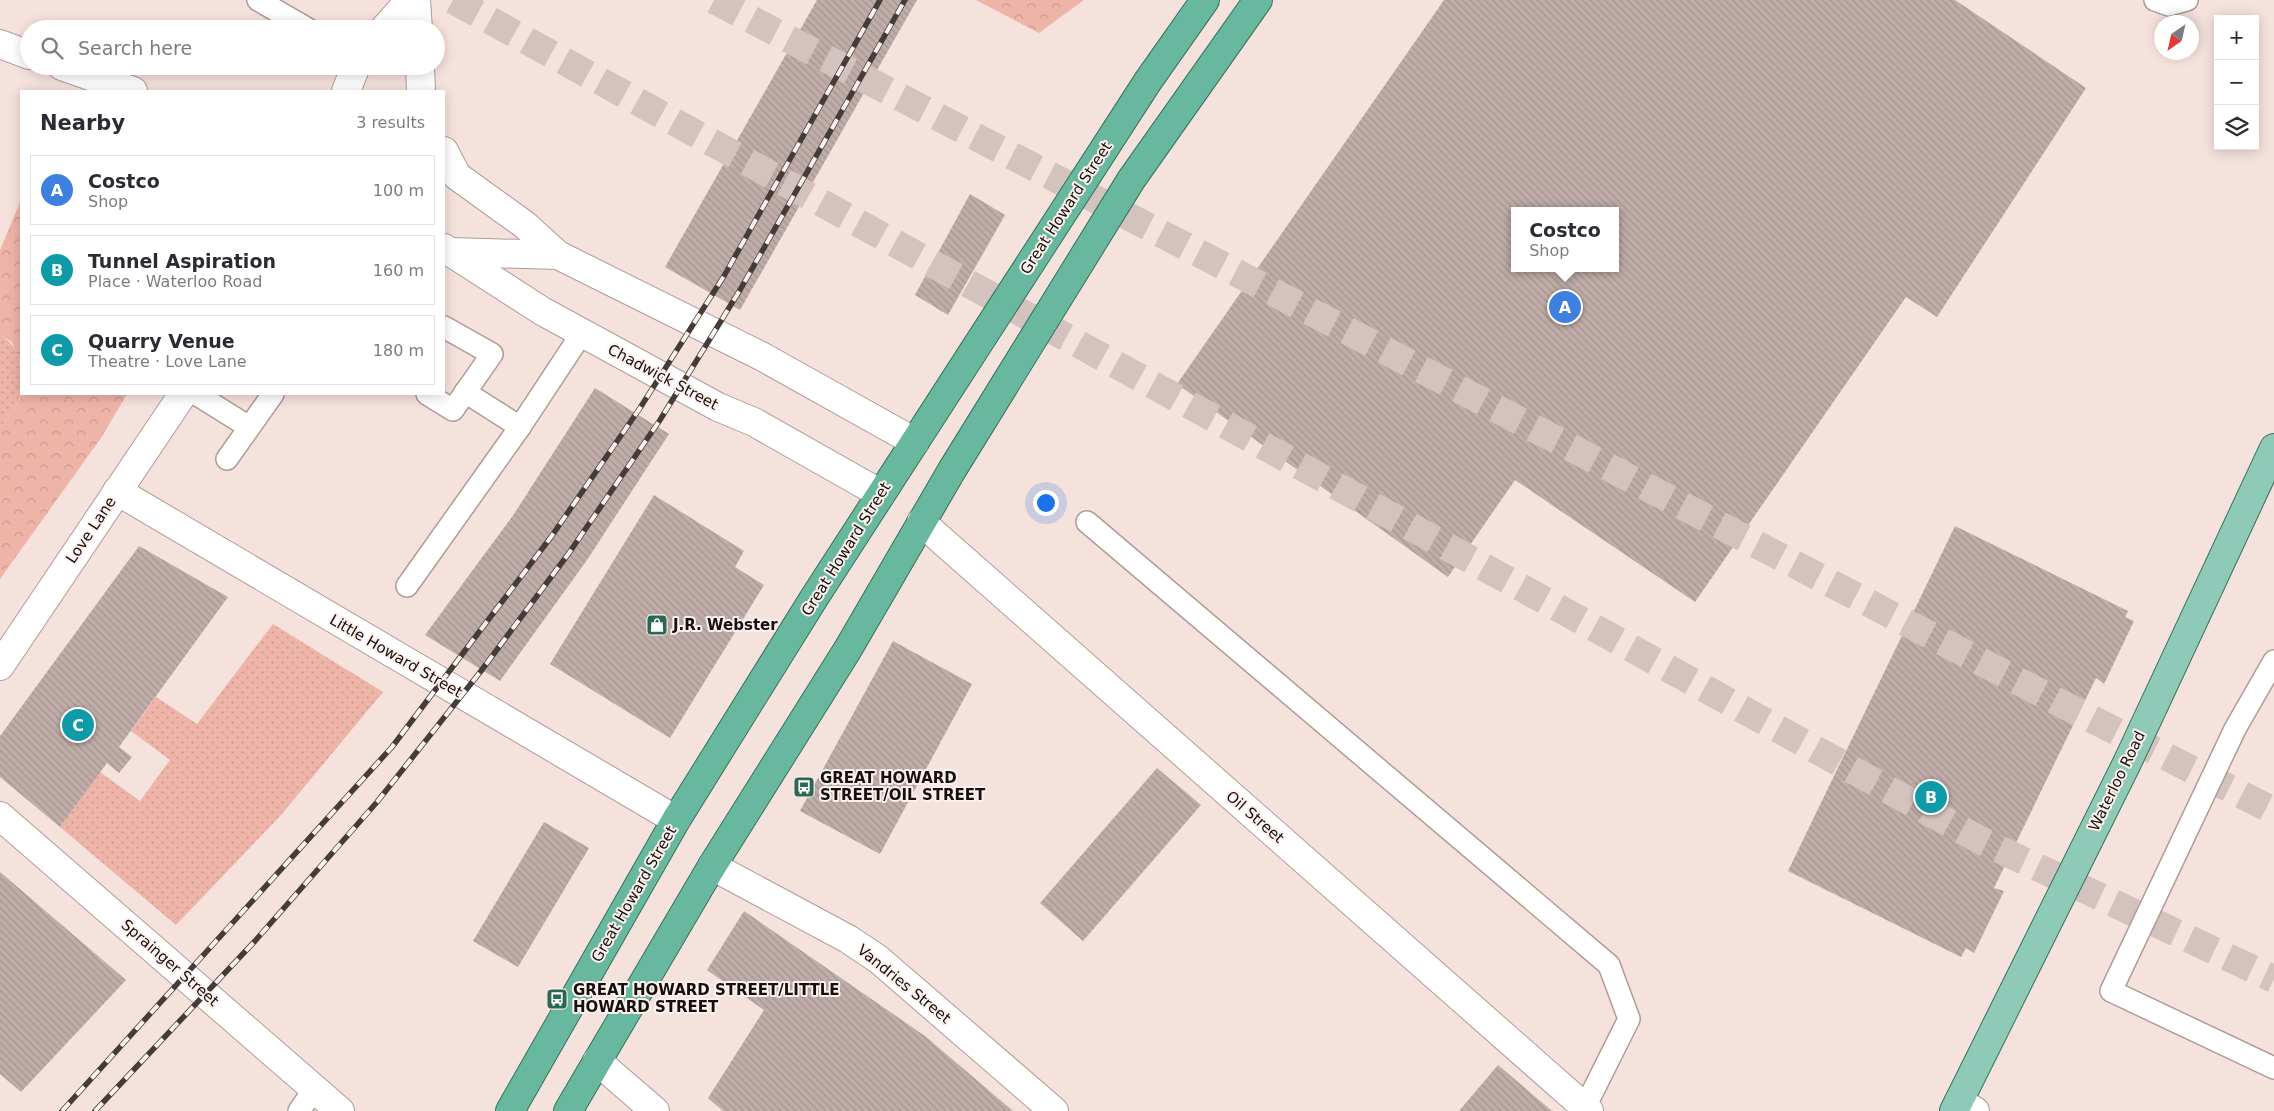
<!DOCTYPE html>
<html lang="en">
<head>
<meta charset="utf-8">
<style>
  :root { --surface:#fff; --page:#f7f7f7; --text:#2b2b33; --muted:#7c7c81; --line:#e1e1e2; --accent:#7c3aed }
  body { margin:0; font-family:"DejaVu Sans",sans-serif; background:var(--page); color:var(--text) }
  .controls { position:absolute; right:15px; top:15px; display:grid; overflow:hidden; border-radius:0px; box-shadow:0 2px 12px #0003 }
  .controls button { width:45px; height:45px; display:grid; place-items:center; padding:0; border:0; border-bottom:1px solid var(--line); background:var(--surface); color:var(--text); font:25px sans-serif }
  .compass { position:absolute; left:2154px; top:15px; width:45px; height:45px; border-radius:50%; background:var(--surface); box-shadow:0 2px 12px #0003; rotate:214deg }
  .you { position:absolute; left:1045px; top:502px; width:18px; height:18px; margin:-12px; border:4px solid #fff; border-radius:50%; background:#1a73e8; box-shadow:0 0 0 8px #1a73e833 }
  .badge { display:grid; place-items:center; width:32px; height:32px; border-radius:50%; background:var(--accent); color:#fff; font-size:16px; font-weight:700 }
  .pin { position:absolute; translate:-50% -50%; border:2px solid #fff; box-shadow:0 1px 5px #0006 }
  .popup { position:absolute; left:1511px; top:207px; width:108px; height:65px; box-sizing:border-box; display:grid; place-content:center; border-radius:0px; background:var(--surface); filter:drop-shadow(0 1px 4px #0005); font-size:16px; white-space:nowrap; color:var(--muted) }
  .popup b { font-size:19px; color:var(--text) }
  .popup::after { content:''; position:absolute; left:50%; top:100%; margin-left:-10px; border:10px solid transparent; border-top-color:var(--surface) }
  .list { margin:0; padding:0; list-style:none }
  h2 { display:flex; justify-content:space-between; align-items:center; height:65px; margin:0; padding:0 20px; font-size:21px }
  h2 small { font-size:16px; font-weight:400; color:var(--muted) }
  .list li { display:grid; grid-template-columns:32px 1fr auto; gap:15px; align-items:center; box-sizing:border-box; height:70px; margin:0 10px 10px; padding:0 10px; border:1px solid var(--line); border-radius:0px }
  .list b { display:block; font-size:19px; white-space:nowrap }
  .list p { margin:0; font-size:16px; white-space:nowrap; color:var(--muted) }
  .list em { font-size:16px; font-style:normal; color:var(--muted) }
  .icon { flex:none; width:28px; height:28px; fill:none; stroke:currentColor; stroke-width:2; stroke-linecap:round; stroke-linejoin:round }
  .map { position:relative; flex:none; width:2274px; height:1111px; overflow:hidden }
  .search { position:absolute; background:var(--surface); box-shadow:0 2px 12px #0003; left:20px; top:20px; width:425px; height:55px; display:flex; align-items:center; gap:12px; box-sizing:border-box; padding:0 18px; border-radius:28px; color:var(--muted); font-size:19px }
  .panel { position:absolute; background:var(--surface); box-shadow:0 2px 12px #0003; left:20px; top:90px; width:425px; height:305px; border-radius:0px }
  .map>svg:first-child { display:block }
  .grass { fill:url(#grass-dots) }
  .forest { fill:url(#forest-crowns) }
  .building { fill:url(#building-back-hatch); fill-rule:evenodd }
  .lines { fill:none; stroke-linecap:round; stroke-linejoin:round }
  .trunk-tunnel { stroke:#d4c2be; stroke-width:28; stroke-dasharray:28 14; stroke-linecap:butt }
  .service-casing { stroke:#ae9c98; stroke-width:24 }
  .minor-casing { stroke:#ae9c98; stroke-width:30 }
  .tertiary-casing { stroke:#ae9c98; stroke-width:30 }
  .primary-casing { stroke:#33725c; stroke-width:30 }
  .trunk-casing { stroke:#33725c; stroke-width:30 }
  .service { stroke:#fff; stroke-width:21 }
  .minor { stroke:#fff; stroke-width:28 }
  .tertiary { stroke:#fff; stroke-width:28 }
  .primary { stroke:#8ecab7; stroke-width:28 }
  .trunk { stroke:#68b89f; stroke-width:28 }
  .rail-casing { stroke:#453c3a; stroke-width:5.5 }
  .rail { stroke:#fdf1ee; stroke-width:4; stroke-dasharray:11; stroke-linecap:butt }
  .labels { text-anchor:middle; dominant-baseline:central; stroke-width:4; stroke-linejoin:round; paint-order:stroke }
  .street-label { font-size:15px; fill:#150f0d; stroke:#fdf1ee }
  .poi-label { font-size:15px; font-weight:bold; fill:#150f0d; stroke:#fdf1ee; text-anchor:start }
</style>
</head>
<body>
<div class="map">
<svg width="2274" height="1111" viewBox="0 0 2274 1111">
  <defs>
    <pattern id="grass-dots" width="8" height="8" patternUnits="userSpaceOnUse" patternTransform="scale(1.25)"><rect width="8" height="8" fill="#efb4a8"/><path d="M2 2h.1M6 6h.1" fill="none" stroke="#cc9a8f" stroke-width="1.8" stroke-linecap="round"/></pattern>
    <pattern id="forest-crowns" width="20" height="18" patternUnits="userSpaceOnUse" patternTransform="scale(1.25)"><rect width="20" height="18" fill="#efb4a8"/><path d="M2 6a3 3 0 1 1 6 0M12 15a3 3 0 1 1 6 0" fill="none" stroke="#cc9a8f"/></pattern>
    <pattern id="building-back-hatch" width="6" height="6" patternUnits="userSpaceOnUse" patternTransform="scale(1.25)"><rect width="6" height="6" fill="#c0ada9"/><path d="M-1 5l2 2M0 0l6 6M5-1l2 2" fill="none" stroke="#a49490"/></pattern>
  </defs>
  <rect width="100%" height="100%" fill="#f6e2dd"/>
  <g class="grass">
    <path d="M0,335C23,348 21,370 21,394H24L0,428Z"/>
    <path d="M273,624L383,692L281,815L176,925L60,827L100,772L140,801L170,760L131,731L156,697L197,724Z"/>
  </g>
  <g class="forest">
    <path d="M976,0H1084L1039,33Z"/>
    <path d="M21,200V365L12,342L0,335V250Z"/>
    <path d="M24,394H127L101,438L0,579V428Z"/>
  </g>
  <g class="building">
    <path d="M817,0H917L740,310L665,267Z"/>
    <path d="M1444,0H1955L2086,88L1937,317L1906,297L1695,602L1515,480L1448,577L1177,384ZM1515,211H1615V268H1515Z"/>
    <path d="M970,194L1005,215L948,315L915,295Z"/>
    <path d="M595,388L669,434L587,560L500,681L425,635L514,514Z"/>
    <path d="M654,495L744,551L735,567L764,585L670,738L550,664Z"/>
    <path d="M1955,526L2128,611L2125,617L2134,621L2104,684L2096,678L1994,888L2004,891L1974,953L1966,948L1961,957L1788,871Z"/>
    <path d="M139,546L228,597L119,747L132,757L119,773L107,763L60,827L0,777V736Z"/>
    <path d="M893,641L972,684L880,854L800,811Z"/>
    <path d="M1157,768L1201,805L1083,941L1040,903Z"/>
    <path d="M544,822L589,848L518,967L473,941Z"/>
    <path d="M0,872L126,980L21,1092L0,1074Z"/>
    <path d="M744,911L925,1036L1013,1111H723L708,1098L764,1010L707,970Z"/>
    <path d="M1498,1065L1552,1111H1459Z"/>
  </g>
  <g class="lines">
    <g class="trunk-tunnel">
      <path d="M453,0L1982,841L2274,979"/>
      <path d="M714,0L2064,705L2274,811"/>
    </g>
    <g class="service-casing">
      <g id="service">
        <path d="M258,0L308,29"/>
        <path d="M2155,0L2169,5L2187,0"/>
        <path d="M465,392L520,427"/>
        <path d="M196,394L249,427"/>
        <path d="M427,394L453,410L492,354L444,327"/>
        <path d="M227,459L273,394"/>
        <path d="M1087,522L1609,965L1629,1019L1585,1107"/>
        <path d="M407,586L520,427L582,333"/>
        <path d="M2274,661L2235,729L2111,991L2274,1068"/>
        <path d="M299,1111L315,1088"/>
      </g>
    </g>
    <g class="minor-casing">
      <g id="minor">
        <path d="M117,491L676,820"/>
        <path d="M921,522L1589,1111"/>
        <path d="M0,816L340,1111"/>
        <path d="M712,866L848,939L878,959L1054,1111"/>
        <path d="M597,1061L655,1111"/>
        <path d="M1959,1101L1975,1111"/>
      </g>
    </g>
    <g class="tertiary-casing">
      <g id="tertiary">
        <path d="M416,0L418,29"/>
        <path d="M384,29L410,0"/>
        <path d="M0,44L29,55"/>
        <path d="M62,66L133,91"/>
        <path d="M420,66L421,91"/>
        <path d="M346,91L356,66"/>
        <path d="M444,151L457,176L525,225L558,255L763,357L915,442"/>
        <path d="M444,248L542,311L718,407L754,422L881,494"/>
        <path d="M451,252L558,255"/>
        <path d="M0,666L183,394"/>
      </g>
    </g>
    <g class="primary-casing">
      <path id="primary" d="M1954,1111L2127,763L2274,448"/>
    </g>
    <g class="trunk-casing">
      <g id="trunk">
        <path d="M510,1111L676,820L814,598L1148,81L1205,0"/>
        <path d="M568,1111L712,866L848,649L952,470L1131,180L1258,0"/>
      </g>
    </g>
    <use href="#service" class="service"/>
    <use href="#minor" class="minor"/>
    <use href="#tertiary" class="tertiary"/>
    <use href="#primary" class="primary"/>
    <use href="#trunk" class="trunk"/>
    <g class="rail-casing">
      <g id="rail">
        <path d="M62,1111L392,747L551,537L640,408L724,276L880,0"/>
        <path d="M95,1111L255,941L377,802L481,671L569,553L660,420L740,290L905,0"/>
      </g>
    </g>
    <use href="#rail" class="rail"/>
  </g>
  <defs>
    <g id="shop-square" transform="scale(1.125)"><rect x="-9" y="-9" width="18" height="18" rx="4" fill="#2b6854" stroke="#fdf1ee"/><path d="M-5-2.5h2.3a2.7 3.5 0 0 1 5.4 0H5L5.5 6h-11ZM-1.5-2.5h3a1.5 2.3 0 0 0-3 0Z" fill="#fff"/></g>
    <g id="bus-square" transform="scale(1.125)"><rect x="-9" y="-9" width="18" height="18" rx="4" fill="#2b6854" stroke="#fdf1ee"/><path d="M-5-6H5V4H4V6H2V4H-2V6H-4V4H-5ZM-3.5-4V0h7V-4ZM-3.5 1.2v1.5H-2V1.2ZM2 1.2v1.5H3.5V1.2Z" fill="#fff"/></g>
  </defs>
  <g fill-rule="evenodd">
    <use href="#shop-square" x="657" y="625"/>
    <use href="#bus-square" x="804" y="787"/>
    <use href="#bus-square" x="557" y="999"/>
  </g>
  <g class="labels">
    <g class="street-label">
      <text transform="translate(1066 208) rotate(-57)">Great Howard Street</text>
      <text transform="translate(663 377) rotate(28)">Chadwick Street</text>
      <text transform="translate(91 530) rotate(-56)">Love Lane</text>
      <text transform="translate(846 549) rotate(-58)">Great Howard Street</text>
      <text transform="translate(396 656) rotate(30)">Little Howard Street</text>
      <text transform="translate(2117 781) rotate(-64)">Waterloo Road</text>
      <text transform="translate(1255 817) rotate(41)">Oil Street</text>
      <text transform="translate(634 894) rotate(-60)">Great Howard Street</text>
      <text transform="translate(170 963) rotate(41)">Sprainger Street</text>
      <text transform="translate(904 984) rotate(39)">Vandries Street</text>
    </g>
    <g class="poi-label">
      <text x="673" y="625">J.R. Webster</text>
      <text x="820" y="778">GREAT HOWARD<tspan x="820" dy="17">STREET/OIL STREET</tspan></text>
      <text x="573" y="990">GREAT HOWARD STREET/LITTLE<tspan x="573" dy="17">HOWARD STREET</tspan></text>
    </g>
  </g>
</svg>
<div class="controls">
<button>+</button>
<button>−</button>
<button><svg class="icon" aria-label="layers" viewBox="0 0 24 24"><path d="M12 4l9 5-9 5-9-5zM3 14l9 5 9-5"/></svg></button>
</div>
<svg class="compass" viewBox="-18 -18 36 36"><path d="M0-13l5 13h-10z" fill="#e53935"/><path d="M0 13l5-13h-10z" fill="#7c7c81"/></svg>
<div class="you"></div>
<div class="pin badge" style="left:1565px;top:307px;background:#3f7fe0">A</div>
<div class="popup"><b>Costco</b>Shop</div>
<div class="pin badge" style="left:1931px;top:797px;background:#0f9aa8">B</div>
<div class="pin badge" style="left:78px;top:725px;background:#0f9aa8">C</div>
<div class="search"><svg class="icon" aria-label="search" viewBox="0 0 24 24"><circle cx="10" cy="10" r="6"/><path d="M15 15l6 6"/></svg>Search here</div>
<section class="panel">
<h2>Nearby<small>3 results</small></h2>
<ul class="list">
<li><span class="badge" style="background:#3f7fe0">A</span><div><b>Costco</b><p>Shop</p></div><em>100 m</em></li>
<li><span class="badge" style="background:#0f9aa8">B</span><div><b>Tunnel Aspiration</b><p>Place · Waterloo Road</p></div><em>160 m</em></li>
<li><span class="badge" style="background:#0f9aa8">C</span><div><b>Quarry Venue</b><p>Theatre · Love Lane</p></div><em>180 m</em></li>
</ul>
</section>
</div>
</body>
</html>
